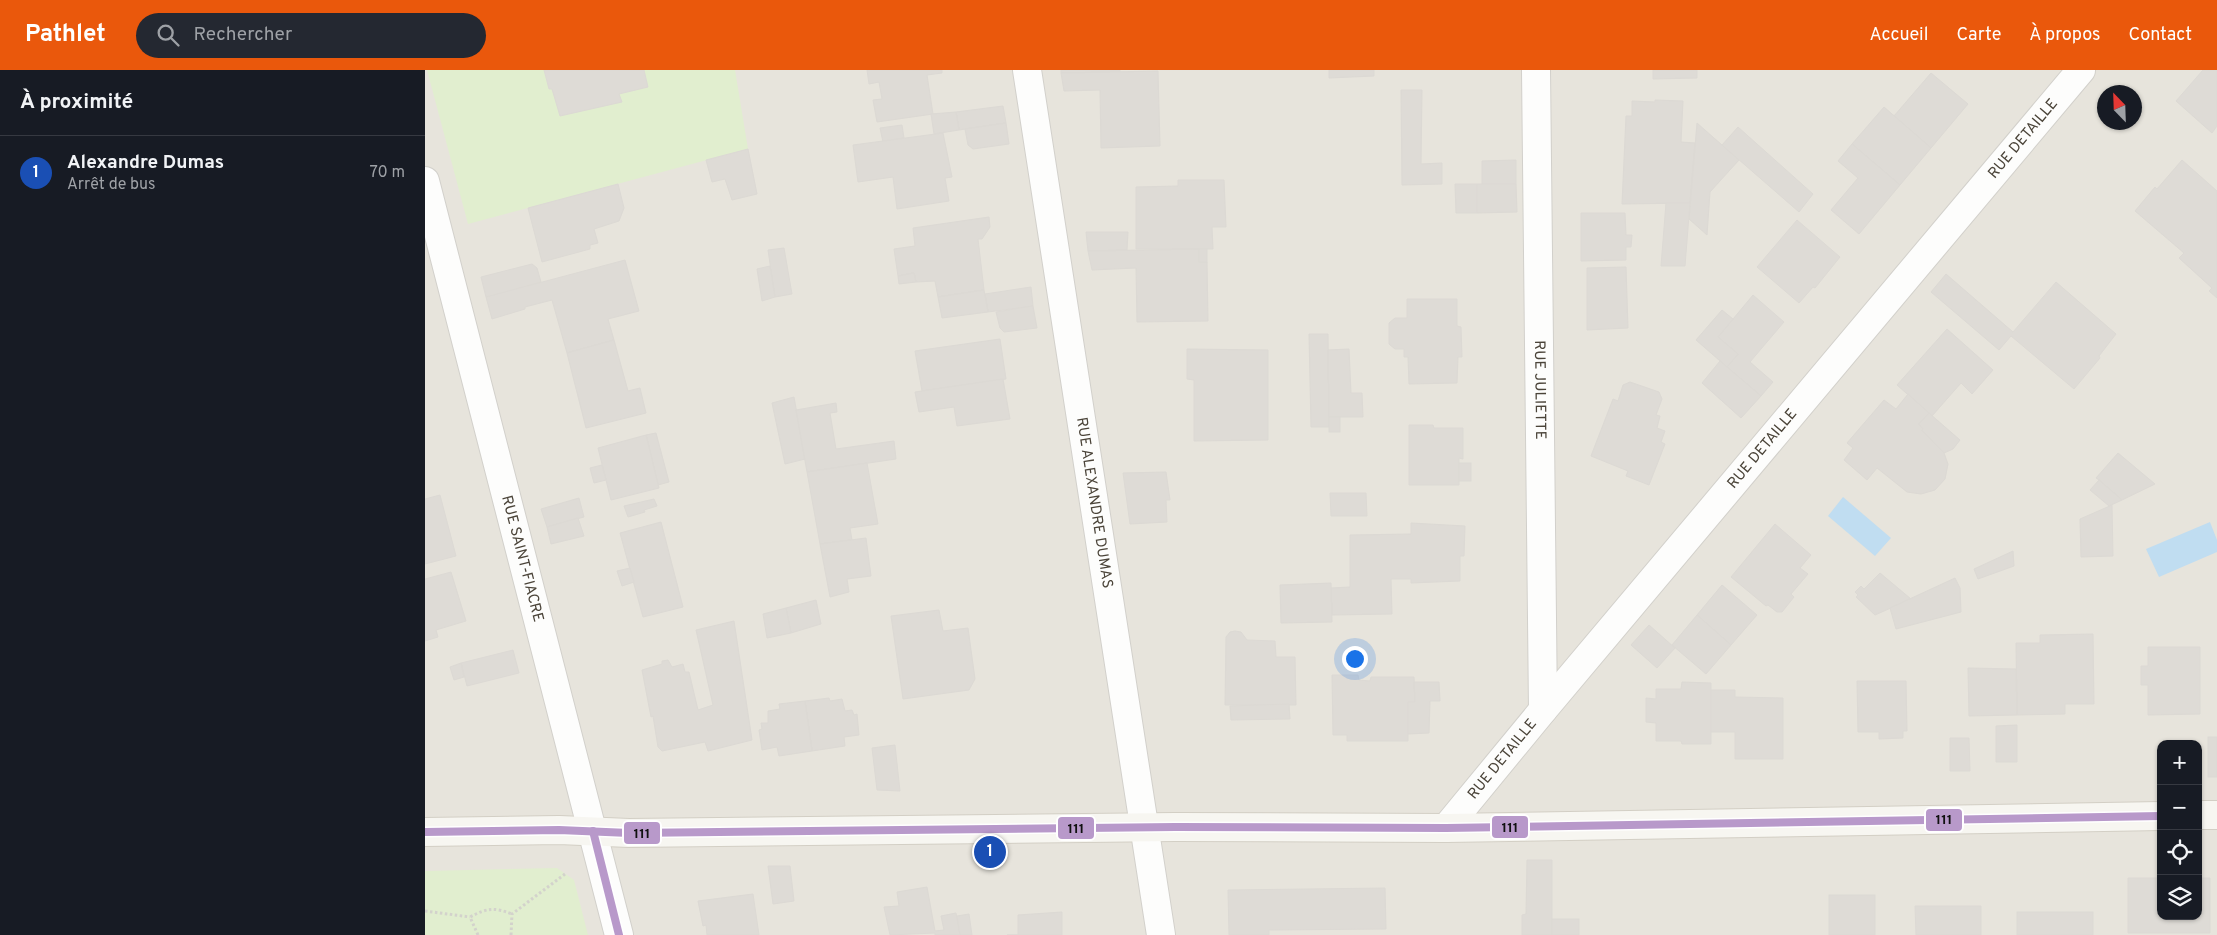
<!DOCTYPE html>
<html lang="fr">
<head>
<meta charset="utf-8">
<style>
  :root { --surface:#171b24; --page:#242831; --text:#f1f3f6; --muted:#9ea1a6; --line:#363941; --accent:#ea580c }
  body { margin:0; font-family:Overpass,sans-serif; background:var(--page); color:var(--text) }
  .controls { position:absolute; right:15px; bottom:15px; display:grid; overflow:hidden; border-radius:10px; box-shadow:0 1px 4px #0004 }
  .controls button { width:45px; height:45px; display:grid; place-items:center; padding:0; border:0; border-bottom:1px solid var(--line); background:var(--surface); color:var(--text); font:25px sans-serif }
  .compass { position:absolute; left:1672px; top:15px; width:45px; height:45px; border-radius:50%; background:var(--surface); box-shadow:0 1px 4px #0004; rotate:337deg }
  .you { position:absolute; left:929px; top:588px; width:18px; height:18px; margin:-12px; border:4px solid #fff; border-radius:50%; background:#1a73e8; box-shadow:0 0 0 8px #1a73e833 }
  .badge { display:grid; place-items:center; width:32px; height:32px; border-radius:50%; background:var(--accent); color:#fff; font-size:16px; font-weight:700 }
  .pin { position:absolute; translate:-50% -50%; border:2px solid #fff; box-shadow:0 1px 5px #0006 }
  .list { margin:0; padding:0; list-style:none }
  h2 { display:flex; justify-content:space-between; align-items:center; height:65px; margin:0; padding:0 20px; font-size:21px }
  h2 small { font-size:16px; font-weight:400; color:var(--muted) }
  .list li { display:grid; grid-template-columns:32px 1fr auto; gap:15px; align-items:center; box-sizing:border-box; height:75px; padding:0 20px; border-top:1px solid var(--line) }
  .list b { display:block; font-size:19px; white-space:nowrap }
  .list p { margin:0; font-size:16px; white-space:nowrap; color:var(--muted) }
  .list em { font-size:16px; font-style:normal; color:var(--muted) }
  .icon { flex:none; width:28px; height:28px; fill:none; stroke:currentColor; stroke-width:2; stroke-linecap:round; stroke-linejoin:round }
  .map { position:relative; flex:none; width:1792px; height:865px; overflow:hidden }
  header { display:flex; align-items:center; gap:30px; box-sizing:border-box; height:70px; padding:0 25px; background:var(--accent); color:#fff }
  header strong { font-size:24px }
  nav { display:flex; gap:28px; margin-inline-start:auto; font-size:18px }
  .search { width:350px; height:45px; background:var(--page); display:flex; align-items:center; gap:12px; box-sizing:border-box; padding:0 18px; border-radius:28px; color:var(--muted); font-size:19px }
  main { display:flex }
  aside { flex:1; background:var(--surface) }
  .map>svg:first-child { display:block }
  .residential { fill:#e7e4dc; fill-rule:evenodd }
  .green { fill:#e1eecf }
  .water { fill:#c0ddf1 }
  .building { fill:#dedbd6; stroke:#dcd9d4 }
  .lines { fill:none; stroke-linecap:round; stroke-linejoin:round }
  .street-casing { stroke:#d2d0cb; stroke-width:30 }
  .secondary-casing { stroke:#d3cfc5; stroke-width:30 }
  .path { stroke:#d3d2cc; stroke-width:3; stroke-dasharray:2.5 2.5; stroke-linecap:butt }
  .street { stroke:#fdfdfc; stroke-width:28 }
  .secondary { stroke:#f7f6f1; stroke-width:28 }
  .bus-1-casing { stroke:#fff; stroke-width:11 }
  .bus-1 { stroke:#b899ca; stroke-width:8 }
  .labels { text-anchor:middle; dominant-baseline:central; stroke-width:4; stroke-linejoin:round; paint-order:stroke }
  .street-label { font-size:15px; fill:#4b4439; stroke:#fff }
  .line-badge { stroke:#fff; stroke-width:2 }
  .pale-badge-label { font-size:14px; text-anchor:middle; font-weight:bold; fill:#111 }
</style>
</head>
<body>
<header>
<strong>Pathlet</strong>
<div class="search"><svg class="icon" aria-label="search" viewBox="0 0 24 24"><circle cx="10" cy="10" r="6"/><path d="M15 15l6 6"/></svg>Rechercher</div>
<nav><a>Accueil</a><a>Carte</a><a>À propos</a><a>Contact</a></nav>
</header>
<main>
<aside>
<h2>À proximité<small></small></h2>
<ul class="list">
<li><span class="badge" style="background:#1a4fb4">1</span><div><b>Alexandre Dumas</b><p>Arrêt de bus</p></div><em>70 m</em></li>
</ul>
</aside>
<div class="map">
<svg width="1792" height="865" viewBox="0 0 1792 865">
  <rect width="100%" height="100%" fill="#f4f2ee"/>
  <path class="residential" d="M0,0H1792V865H0ZM1680,22H1710V52H1680ZM1736,674H1773V846H1736Z"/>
  <g class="green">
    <path d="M2,0H310L323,79L43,154Z"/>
    <path d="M132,798L149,810L163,865H0V801Z"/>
  </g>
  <g class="water">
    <path d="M1418,427L1466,468L1450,486L1403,446Z"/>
    <path d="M1785,452L1792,470V482L1734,507L1721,479Z"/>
  </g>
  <g class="building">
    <path d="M119,0H219L223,17L194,24L197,32L135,46L127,19H124Z"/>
    <path d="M442,0H517V3L502,5L508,44L452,52L448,30L457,29L454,12L444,14Z"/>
    <path d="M636,0H695V2L636,3Z"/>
    <path d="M904,0H949V6L904,8Z"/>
    <path d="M1228,0H1272V8L1228,9Z"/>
    <path d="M1778,0H1792V56L1787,63L1751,31Z"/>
    <path d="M733,1L735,76L676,78L675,20L639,21L636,3Z"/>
    <path d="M1506,3L1543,34L1506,78L1469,46Z"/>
    <path d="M976,20H997L996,94L1017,93V114L977,115Z"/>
    <path d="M1230,30L1258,31L1256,72L1270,73L1265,133L1197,134L1201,46H1207V31L1230,32Z"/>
    <path d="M578,36L581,53L534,60L531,42Z"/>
    <path d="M1459,37L1506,78L1475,115L1427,74Z"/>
    <path d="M531,42L534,60L509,64L506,44Z"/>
    <path d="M581,53L584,74L548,79L543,75L540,59Z"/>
    <path d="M1272,53L1314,90L1285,122L1282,165L1264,149Z"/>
    <path d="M477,55L479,68L458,72L455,58Z"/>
    <path d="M1313,57L1388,124L1374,142L1297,75Z"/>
    <path d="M518,63L527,107L520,108L524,131L472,139L468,107L433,112L428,75Z"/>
    <path d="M1427,74L1475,115L1434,164L1406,140L1433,108L1413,91Z"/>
    <path d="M323,79L332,124L307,130L300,109L287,112L281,90Z"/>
    <path d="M1091,90V114H1057V91Z"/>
    <path d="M1757,90L1792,121V228L1784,221L1787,218L1754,188L1759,183L1710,141L1730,117L1732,119Z"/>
    <path d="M753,110H799L801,157H787L788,179H711V117L753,116Z"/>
    <path d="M193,114L199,138L194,151L169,159L173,173L165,175V179L117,192L103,138Z"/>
    <path d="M1030,114H1052V143H1031Z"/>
    <path d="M1052,114H1091L1092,142L1052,143Z"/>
    <path d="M1241,133H1265L1260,196H1236Z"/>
    <path d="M1156,143H1200L1201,165H1207L1206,177H1201V190L1156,191Z"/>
    <path d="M564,147L565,157L557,169H553L559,220L513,227L510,211L491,212L489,203L473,206L469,179L490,176L488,158Z"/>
    <path d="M1372,150L1415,187L1390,218L1388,217L1374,233L1332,197Z"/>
    <path d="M661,162H703L702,180L663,181Z"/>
    <path d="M359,178L367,224L350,227L343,180Z"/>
    <path d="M774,179V192H782L783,251L712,252L711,198L667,200L663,181Z"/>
    <rect x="774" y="179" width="8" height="13"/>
    <path d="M200,190L214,241L183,249L189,270L142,283L127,230L100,237V239L67,249L61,227Z"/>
    <path d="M107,194L112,198L116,212L61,227L56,207Z"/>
    <path d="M345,196L350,227L337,231L332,199Z"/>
    <path d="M1201,197L1203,258L1162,260V198Z"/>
    <path d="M489,203L491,212L474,214L473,206Z"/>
    <path d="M1521,204L1588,262L1631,212L1691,264L1674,286L1675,288L1649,319L1586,266L1574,280L1506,222Z"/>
    <path d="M606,217L608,236L563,242L560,224Z"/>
    <path d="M559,220L563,242L517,248L513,227Z"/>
    <path d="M1328,225L1359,252L1325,292L1348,312L1336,326L1302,297L1313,284L1293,267Z"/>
    <path d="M982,229H1032V256L1036,257L1037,287H1033L1032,313L984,314L983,287H979V279H970L964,274V253L970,248H982Z"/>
    <path d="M608,236L612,258L579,262L575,258L571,242Z"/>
    <path d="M1297,240L1308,249L1293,267L1313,284L1302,297L1271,270Z"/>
    <path d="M1522,259L1568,300L1547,324L1536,313L1507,346L1472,315Z"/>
    <path d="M884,264H903L904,357H886Z"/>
    <path d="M575,269L581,309L497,321L490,281Z"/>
    <path d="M189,270L203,321L215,318L221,343L161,358L142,283Z"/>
    <path d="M762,279L843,280V370L769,371V310L762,309Z"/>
    <path d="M924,279L926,323H937L938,347H904L903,280Z"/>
    <path d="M1295,291L1336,326L1316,348L1277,313Z"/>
    <path d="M578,309L585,349L532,356L529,337L494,342L490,322Z"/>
    <path d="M1205,312L1234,322L1237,329L1231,345L1235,346L1232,358L1240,361L1236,372L1240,374L1224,415L1201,406L1203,401L1166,386L1188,329L1193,331L1198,315Z"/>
    <path d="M1483,324L1504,343L1494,354L1498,359L1497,360L1519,383L1523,394L1520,409L1510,420L1496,424L1482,422L1452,398L1442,410L1419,390L1428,378L1422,373L1459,330L1471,339Z"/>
    <path d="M369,327L380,389L360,394L347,333Z"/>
    <path d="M411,333L412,342L405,343L411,379L469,371L471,389L382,402L371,340Z"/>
    <path d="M1504,343L1535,370L1528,379L1519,383L1497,360L1498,359L1494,354Z"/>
    <rect x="904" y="347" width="11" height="15"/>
    <path d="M984,355H1008L1009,358H1038V389L1034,388V415H984Z"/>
    <path d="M231,363L244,412L233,415L221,365Z"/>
    <path d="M221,365L234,418L186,430L173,378Z"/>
    <path d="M1693,383L1730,414L1697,430L1674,410L1671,408Z"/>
    <path d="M442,393L453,454L425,458L427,470L395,474L382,402Z"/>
    <rect x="1034" y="393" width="12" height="18"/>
    <path d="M177,395L181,410L169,413L165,398Z"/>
    <path d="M741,402L745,430H741L742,452L705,454L698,403Z"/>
    <path d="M1674,410L1697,430L1684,436L1665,420Z"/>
    <path d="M905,423H941L942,446H906Z"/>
    <path d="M15,425L31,486L0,494V429Z"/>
    <path d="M154,428L159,447L122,457L116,439Z"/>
    <path d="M229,429L232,436L219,440L220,442L203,447L199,436Z"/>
    <path d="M1687,435L1688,486L1656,487L1655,449Z"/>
    <path d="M153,448L159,466L126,474L122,457Z"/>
    <path d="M236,452L258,537L218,547L195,463Z"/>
    <path d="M986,453L1040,456L1039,486H1035V511L986,513V509H966L967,544L907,545L906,518L925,517V465L986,464Z"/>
    <path d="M1350,454L1386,485L1375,498L1383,504L1366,524L1369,527L1357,542H1352L1343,535L1341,536L1306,507Z"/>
    <path d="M441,468L446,506L422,509L424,522L405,527L395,474Z"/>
    <path d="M1588,481L1589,496L1553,509L1549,499Z"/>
    <path d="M205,498L209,512L197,516L192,501Z"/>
    <path d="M26,502L41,551L11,560L13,567L0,571V509Z"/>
    <path d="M1455,503L1486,529L1450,545L1431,527L1433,525L1430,522L1436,516L1439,519Z"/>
    <path d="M1530,508L1535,518L1536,542L1471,559L1465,538Z"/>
    <path d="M906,513L907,552L856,553L855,515Z"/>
    <path d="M1297,515L1332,545L1306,575L1272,545Z"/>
    <path d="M391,530L396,554L366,563L361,538Z"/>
    <path d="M361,538L366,563L342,568L338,544Z"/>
    <path d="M514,540L518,561L543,558L550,609L544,620L478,629L466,546Z"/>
    <path d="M1272,545L1306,575L1281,604L1247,575Z"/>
    <path d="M309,551L327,670L283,681L280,672L237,681L233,677L228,646L226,647L217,600L237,594V591L243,590L247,597L258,594L260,602H264L273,640L288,635L271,560Z"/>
    <path d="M1224,555L1250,578L1232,598L1206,575Z"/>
    <path d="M810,561L816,562L822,570L850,571L851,587H870L871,635H800L801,567L805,562Z"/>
    <path d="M1668,564L1669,634H1640V644L1592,645L1591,573H1615V565Z"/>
    <path d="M1723,577H1775V644L1723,645V615H1716V596H1723Z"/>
    <path d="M88,580L94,603L42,616L36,593Z"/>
    <path d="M36,593L39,607L29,610L25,597Z"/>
    <path d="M1543,598L1591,599L1592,645L1544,646Z"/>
    <path d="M907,605H933L934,610L945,611L946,607H989L990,632H983V671H922V665H908Z"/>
    <path d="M1432,611H1481L1482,661H1478V668L1454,669V662H1433Z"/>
    <path d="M989,612H1014L1015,631H1005L1004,663L983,664V632H990Z"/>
    <path d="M1257,612L1286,613V674H1257L1256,671H1231V653L1221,652V628L1231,629V619H1256Z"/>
    <path d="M1286,620H1310V627L1358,628V689H1310V662H1286Z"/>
    <path d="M404,628L405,631L417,629L420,641L427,640L429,645L432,644L434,665L419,667L420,676L387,681L380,631Z"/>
    <path d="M380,631L387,681L354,686L352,677L337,680L334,660L337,659L336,653H343V641L355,639L354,634Z"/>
    <path d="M864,634L865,649L806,650L805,636Z"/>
    <path d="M1592,655V692H1571V656Z"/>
    <rect x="1783" y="667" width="9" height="40"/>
    <path d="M1525,668H1544L1545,701H1525Z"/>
    <path d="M470,675L475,721L452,720L447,678Z"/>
    <path d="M1102,790H1127V865H1097V845L1101,844Z"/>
    <path d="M343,796H365L369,831L348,834Z"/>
    <path d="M1703,808H1736V846H1773V808H1785V863H1703Z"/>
    <path d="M502,817L510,861L519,860L516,846L531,843L535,865H510V863L465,865L459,837L474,836L472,822Z"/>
    <path d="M960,818L961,859L844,860V865H804L803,820Z"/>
    <path d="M328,824L334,865H282L281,855L278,856L273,831Z"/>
    <rect x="1404" y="825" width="46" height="40"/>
    <path d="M1490,836H1556V865H1491Z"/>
    <path d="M637,842V865H582H593V845Z"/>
    <rect x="1592" y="842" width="76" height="23"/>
    <path d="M544,844L547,865H535L532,846Z"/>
    <rect x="1127" y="849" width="27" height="16"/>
  </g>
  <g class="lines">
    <g class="street-casing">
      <g id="street">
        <path id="s1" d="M602,0L736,865"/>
        <path id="s2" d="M1111,0L1118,640"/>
        <path id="s3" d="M0,111L194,865"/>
        <path id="s4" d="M1021,758L1118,640L1656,0"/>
      </g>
    </g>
    <g class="secondary-casing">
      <g id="secondary">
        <path d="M1773,745H1792"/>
        <path d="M0,762L134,760L204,763L750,757L1021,758L1736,746"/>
      </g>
    </g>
    <g class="path">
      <path d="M0,841L45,847"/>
      <path d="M53,865L45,847C62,838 69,837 87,844"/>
      <path d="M86,865L87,844L140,804"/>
    </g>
    <use href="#street" class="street"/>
    <use href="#secondary" class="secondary"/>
    <g class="bus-1-casing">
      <g id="bus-1">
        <path d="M168,761L194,865"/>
        <path d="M0,762L134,760L204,763L750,757L1021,758L1736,746"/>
      </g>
    </g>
    <use href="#bus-1" class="bus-1"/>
  </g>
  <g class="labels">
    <g class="street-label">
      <text stroke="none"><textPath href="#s4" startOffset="899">RUE DETAILLE</textPath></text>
      <text stroke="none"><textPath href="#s2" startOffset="320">RUE JULIETTE</textPath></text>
      <text stroke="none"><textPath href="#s4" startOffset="494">RUE DETAILLE</textPath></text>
      <text stroke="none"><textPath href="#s1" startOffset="438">RUE ALEXANDRE DUMAS</textPath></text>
      <text stroke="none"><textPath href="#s3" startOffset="390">RUE SAINT-FIACRE</textPath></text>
      <text stroke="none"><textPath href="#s4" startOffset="89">RUE DETAILLE</textPath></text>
    </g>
  </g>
  <g class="line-badge">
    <rect x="1500" y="738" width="38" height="24" rx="5" fill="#b899ca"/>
    <rect x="1066" y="745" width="38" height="24" rx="5" fill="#b899ca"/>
    <rect x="632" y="746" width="38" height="24" rx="5" fill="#b899ca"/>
    <rect x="198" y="751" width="38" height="24" rx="5" fill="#b899ca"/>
  </g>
  <g class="pale-badge-label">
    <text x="1519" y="754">111</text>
    <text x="1085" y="762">111</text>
    <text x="651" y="763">111</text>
    <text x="217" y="768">111</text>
  </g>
</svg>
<div class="controls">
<button>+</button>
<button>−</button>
<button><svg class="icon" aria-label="locate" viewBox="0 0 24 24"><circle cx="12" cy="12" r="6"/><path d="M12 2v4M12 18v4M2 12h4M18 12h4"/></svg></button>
<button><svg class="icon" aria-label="layers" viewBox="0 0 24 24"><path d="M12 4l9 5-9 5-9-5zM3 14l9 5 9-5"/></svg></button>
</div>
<svg class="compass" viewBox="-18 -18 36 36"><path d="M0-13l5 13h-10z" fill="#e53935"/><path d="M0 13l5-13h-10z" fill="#9ea1a6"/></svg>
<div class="you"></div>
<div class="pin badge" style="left:565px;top:782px;background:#1a4fb4">1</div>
</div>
</main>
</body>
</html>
